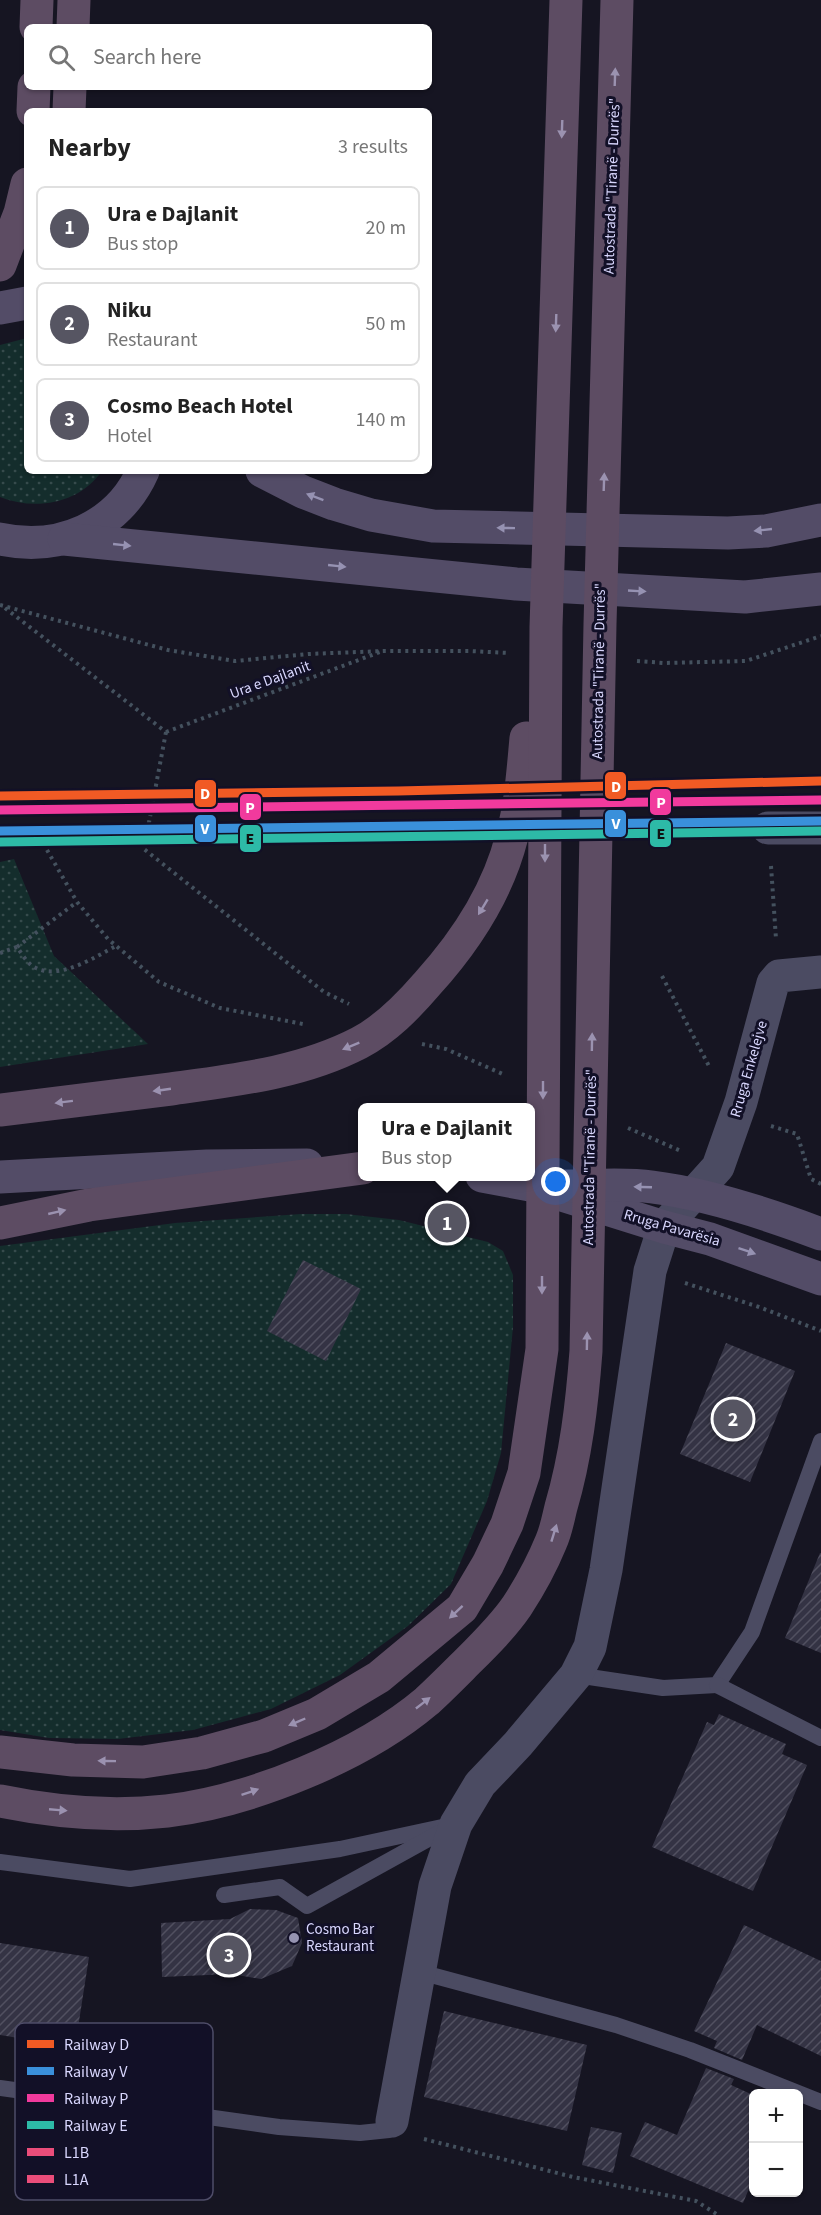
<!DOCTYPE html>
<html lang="en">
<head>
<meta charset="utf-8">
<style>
  :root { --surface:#fff; --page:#f6f6f6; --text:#222; --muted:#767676; --line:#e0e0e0; --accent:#565562 }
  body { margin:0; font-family:"Source Sans 3",sans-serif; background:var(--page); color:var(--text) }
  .controls { position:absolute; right:18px; bottom:18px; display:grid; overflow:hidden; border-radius:9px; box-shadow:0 2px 4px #0004 }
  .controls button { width:54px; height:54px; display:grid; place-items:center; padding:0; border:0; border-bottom:2px solid var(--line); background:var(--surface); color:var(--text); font:30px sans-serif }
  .you { position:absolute; left:556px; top:1182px; width:21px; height:21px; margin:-15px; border:4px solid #fff; border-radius:50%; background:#1a73e8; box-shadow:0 0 0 9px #1a73e833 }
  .badge { display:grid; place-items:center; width:39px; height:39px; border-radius:50%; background:var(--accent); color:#fff; font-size:20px; font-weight:700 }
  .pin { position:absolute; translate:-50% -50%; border:3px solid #fff; box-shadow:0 2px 6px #0006 }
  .popup { position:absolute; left:358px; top:1103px; width:177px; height:78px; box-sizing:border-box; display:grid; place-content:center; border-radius:9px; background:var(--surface); filter:drop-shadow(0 2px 4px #0005); font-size:20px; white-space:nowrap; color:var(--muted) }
  .popup b { font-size:22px; color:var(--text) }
  .popup::after { content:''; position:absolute; left:50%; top:100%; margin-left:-12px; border:12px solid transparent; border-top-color:var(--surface) }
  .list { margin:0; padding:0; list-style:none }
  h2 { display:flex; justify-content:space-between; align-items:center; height:78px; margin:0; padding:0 24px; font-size:26px }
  h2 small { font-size:20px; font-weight:400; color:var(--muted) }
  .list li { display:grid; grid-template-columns:39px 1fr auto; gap:18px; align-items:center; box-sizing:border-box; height:84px; margin:0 12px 12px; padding:0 12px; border:2px solid var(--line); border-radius:9px }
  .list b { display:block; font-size:22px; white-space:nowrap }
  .list p { margin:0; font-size:20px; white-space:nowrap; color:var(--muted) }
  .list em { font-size:20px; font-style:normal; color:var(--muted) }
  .icon { flex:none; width:33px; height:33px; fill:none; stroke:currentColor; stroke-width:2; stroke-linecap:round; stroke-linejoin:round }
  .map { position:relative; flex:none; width:821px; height:2215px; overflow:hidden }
  .search { position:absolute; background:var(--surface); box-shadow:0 2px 4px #0004; left:24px; top:24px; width:408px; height:66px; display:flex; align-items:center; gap:15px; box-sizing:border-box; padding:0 21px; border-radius:9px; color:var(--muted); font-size:22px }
  .panel { position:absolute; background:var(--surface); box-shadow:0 2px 4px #0004; left:24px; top:108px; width:408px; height:366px; border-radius:9px }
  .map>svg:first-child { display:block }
  .grass { fill:url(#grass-dots) }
  .building { fill:url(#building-hatch) }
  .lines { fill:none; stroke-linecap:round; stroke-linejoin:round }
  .path { stroke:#44515e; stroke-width:4; stroke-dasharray:3 4.5; stroke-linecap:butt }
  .lane { stroke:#4b4b62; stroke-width:16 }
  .street { stroke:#4b4b62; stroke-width:33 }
  .primary { stroke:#534c67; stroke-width:33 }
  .highway { stroke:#5d4c63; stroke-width:33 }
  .rail-1-casing { stroke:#121027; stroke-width:14 }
  .rail-2-casing { stroke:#121027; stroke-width:14 }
  .rail-3-casing { stroke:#121027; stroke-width:14 }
  .rail-4-casing { stroke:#121027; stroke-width:14 }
  .rail-1 { stroke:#f15a24; stroke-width:9 }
  .rail-2 { stroke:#3a90db; stroke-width:9 }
  .rail-3 { stroke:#f13a9d; stroke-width:9 }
  .rail-4 { stroke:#2dbaa7; stroke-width:9 }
  .oneway { fill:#9b92b0 }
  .oneway2 { fill:#9692b2 }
  .poi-dot { fill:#9593b1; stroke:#121027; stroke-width:2 }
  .labels { text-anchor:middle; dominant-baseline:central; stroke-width:6; stroke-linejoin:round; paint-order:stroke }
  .street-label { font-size:15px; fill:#d9d7fe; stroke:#121027 }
  .poi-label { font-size:15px; fill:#d9d7fe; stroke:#121027; text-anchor:start }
  .key { fill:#121027; stroke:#4e4c68; stroke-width:1.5 }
  .key-label { font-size:16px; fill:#d9d7fe }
  .line-badge { stroke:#121027; stroke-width:2 }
  .badge-label { font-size:16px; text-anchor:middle; font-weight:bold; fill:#fff }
  .pale-badge-label { font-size:16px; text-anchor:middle; font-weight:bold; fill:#111 }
</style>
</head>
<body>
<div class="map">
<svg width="821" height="2215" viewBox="0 0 821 2215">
  <defs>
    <pattern id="grass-dots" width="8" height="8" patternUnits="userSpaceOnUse" patternTransform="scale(1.5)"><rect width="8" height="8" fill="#142d2c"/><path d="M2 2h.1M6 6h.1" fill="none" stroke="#364b4c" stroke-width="1.8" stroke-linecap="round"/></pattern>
    <pattern id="building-hatch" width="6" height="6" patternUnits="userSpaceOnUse" patternTransform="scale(1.5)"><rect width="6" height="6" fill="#343344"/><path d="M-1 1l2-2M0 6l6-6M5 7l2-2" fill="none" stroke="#515060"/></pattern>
  </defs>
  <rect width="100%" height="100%" fill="#161522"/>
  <g class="grass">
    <path d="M27,338V471H102C79,504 35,511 0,497V345Z"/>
    <path d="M14,859L54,956L148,1044L0,1067V862Z"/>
    <path d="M301,1214H346L399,1220L488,1242L503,1251L513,1275V1327L501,1453L487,1501L451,1584L408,1626L340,1675L271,1709L193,1730L118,1739L49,1738L0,1730V1246L175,1223Z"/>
  </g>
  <g class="building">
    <path d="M303,1260L361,1289L326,1361L267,1331Z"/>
    <path d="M726,1343L795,1371L750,1482L680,1454Z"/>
    <path d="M820,1553H821V1653L785,1638Z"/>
    <path d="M719,1714L786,1744L782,1754L807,1765L753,1891L652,1847L707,1722L714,1725Z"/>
    <path d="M250,1909L276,1910L298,1918L302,1943L292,1966L261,1979L231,1974L162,1977L161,1923L230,1919Z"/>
    <path d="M744,1925L821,1961V2056L757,2025L742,2060L714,2048L717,2041L694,2031Z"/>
    <path d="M0,1943L89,1957L75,2047L0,2035Z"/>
    <path d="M444,2011L587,2045L567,2131L424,2097Z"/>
    <path d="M706,2068L734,2079L731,2085L753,2095V2179L743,2203L630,2156L645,2122L677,2135Z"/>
    <path d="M591,2127L622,2133L613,2173L582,2165Z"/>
  </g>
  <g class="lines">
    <g class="path">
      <path d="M0,605L168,650L235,661L308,654L384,651H470L510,653"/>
      <path d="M5,608L166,732"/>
      <path d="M637,661L664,663L746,661L821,636"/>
      <path d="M166,732L144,849L324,992L349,1004"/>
      <path d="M166,732L380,652"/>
      <path d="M47,850L77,902L108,939L159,982L220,1008L303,1024"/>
      <path d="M771,866L776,939"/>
      <path d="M17,947L77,902"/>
      <path d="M0,953L17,947C22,954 28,965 36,968C60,980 95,957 116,946"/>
      <path d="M662,976L710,1068"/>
      <path d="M422,1044L446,1049L505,1075"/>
      <path d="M771,1126L797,1134L811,1179L821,1184"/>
      <path d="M628,1128L681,1151"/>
      <path d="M685,1283L759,1307L821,1331"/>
      <path d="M424,2139L573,2177L696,2201L718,2215"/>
    </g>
    <g class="lane">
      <path d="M576,1675L663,1688L717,1685L752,1632L821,1441"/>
      <path d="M717,1685L821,1738"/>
      <path d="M0,1862L130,1879L340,1849L456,1824"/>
      <path d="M224,1895L280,1887L307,1906L439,1833"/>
      <path d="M420,1972L616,2025L690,2050L821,2102"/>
      <path d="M0,2088L279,2127L360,2133L389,2130"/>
    </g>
    <g class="street">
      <path d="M768,828H821"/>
      <path d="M392,2121L435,1886L456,1824L480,1784L518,1744L576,1675L590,1647L606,1570L650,1271L664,1227L718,1167L741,1102L773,983L779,976L821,972"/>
    </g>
    <g class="primary">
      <path d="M0,308L27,303"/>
      <path d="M262,471L303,492L334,504L371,515L433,526L728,533L766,531L821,520"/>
      <path d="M0,539C59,552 118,527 143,471"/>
      <path d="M64,539L516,584L745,597L821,589"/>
      <path d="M482,1176L530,1185L664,1227L710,1239L821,1279"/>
      <path d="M0,1177L207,1166L307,1165"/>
      <path d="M565,1186C593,1186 624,1183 652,1187C708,1194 768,1214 821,1234"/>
    </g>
    <g class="highway">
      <path d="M36,27L37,0"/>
      <path d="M73,27L74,0"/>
      <path d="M33,111L34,87"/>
      <path d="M69,111L70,87"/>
      <path d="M0,265L20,213L27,184"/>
      <path d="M0,1110C57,1103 114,1096 171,1089C235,1080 301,1073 359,1043C386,1029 408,1006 427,984C466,941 498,892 512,836C521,804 523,770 526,738"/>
      <path d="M0,1223L89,1205L363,1168"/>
      <path d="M0,1752L73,1760L143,1762L202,1753L264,1736L317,1714L379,1677L462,1608L488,1564L507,1524L524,1473L542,1349L546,627L566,0"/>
      <path d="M0,1801C53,1812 113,1817 167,1811C251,1801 362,1756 427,1701C439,1690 451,1678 462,1667C481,1648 502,1628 517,1606C530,1586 542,1564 551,1542C556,1531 558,1519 561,1507C576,1456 582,1404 586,1351L600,624L617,0"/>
    </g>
    <g class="rail-1-casing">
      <path id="rail-1" d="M0,796L398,791L821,781"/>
    </g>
    <g class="rail-2-casing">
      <path id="rail-2" d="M0,831L821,821"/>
    </g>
    <g class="rail-3-casing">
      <path id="rail-3" d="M0,810L821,800"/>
    </g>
    <g class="rail-4-casing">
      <path id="rail-4" d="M0,842L821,831"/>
    </g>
    <use href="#rail-1" class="rail-1"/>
    <use href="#rail-2" class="rail-2"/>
    <use href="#rail-3" class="rail-3"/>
    <use href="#rail-4" class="rail-4"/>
  </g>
  <defs><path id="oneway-solid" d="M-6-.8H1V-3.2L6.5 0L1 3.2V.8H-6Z" transform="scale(1.5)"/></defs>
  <g class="oneway">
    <use href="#oneway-solid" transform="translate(615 77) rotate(-88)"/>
    <use href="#oneway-solid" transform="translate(562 129) rotate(92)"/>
    <use href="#oneway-solid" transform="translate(556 323) rotate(92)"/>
    <use href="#oneway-solid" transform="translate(604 482) rotate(-88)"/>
    <use href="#oneway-solid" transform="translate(545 853) rotate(90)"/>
    <use href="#oneway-solid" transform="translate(483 907) rotate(121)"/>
    <use href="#oneway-solid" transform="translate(592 1042) rotate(-89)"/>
    <use href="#oneway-solid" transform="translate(351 1046) rotate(158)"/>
    <use href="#oneway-solid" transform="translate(162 1090) rotate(172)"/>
    <use href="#oneway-solid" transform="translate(543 1090) rotate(90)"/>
    <use href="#oneway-solid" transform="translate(64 1102) rotate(173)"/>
    <use href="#oneway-solid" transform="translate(57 1212) rotate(-13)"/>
    <use href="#oneway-solid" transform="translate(542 1285) rotate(90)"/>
    <use href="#oneway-solid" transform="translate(587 1341) rotate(-89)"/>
    <use href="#oneway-solid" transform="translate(554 1533) rotate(-73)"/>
    <use href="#oneway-solid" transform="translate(456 1612) rotate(137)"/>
    <use href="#oneway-solid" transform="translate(423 1703) rotate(-38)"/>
    <use href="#oneway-solid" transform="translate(297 1722) rotate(157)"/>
    <use href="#oneway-solid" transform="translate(107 1761) rotate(-179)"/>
    <use href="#oneway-solid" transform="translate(250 1792) rotate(-19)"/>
    <use href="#oneway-solid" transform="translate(58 1810) rotate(5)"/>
  </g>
  <g class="oneway2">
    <use href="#oneway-solid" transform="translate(315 497) rotate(-159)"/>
    <use href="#oneway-solid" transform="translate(506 528) rotate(-179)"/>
    <use href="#oneway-solid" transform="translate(763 530) rotate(174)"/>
    <use href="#oneway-solid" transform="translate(122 545) rotate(6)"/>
    <use href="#oneway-solid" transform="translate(337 566) rotate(6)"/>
    <use href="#oneway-solid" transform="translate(637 591) rotate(3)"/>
    <use href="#oneway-solid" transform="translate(643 1187) rotate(-178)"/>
    <use href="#oneway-solid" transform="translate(747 1251) rotate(19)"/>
  </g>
  <circle class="poi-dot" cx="294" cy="1938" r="6"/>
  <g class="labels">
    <g class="street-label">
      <text transform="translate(612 186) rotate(-88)">Autostrada "Tiranë - Durrës"</text>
      <text transform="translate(599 671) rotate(-89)">Autostrada "Tiranë - Durrës"</text>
      <text transform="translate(270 680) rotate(-20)">Ura e Dajlanit</text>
      <text transform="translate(749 1069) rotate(-74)">Rruga Enkelejve</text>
      <text transform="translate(590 1157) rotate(-89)">Autostrada "Tiranë - Durrës"</text>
      <text transform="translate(672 1228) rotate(16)">Rruga Pavarësia</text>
    </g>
    <g class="poi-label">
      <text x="306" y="1929">Cosmo Bar<tspan x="306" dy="17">Restaurant</tspan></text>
    </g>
  </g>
  <rect x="15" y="2023" width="198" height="177" rx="9" class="key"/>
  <rect x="27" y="2040" width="27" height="8" fill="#f15a24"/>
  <rect x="27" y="2067" width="27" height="8" fill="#3a90db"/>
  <rect x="27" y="2094" width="27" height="8" fill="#f13a9d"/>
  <rect x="27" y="2121" width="27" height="8" fill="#2dbaa7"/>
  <rect x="27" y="2148" width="27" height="8" fill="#ea4d7a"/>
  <rect x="27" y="2175" width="27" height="8" fill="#ea4d7a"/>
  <g class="key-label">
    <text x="64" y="2050">Railway D</text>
    <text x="64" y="2077">Railway V</text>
    <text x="64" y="2104">Railway P</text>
    <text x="64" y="2131">Railway E</text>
    <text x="64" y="2158">L1B</text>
    <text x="64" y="2185">L1A</text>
  </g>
  <g class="line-badge">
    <rect x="604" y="771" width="23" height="29" rx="6" fill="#f15a24"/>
    <rect x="194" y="779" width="23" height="29" rx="6" fill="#f15a24"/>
    <rect x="649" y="788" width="23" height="28" rx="6" fill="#f13a9d"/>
    <rect x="239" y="793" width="23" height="28" rx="6" fill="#f13a9d"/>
    <rect x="604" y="809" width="23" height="29" rx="6" fill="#3a90db"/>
    <rect x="194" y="814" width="23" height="29" rx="6" fill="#3a90db"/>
    <rect x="649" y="819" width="23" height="29" rx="6" fill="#2dbaa7"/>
    <rect x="239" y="824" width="23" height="29" rx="6" fill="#2dbaa7"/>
  </g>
  <g class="badge-label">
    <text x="616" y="792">D</text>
    <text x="205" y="799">D</text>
    <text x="661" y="808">P</text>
    <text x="250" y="813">P</text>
    <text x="616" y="829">V</text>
    <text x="205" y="834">V</text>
  </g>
  <g class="pale-badge-label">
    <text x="661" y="839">E</text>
    <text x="250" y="844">E</text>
  </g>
</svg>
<div class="controls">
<button>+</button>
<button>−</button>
</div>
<div class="you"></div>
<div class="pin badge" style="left:447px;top:1223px">1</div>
<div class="popup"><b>Ura e Dajlanit</b>Bus stop</div>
<div class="pin badge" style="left:733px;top:1419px">2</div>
<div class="pin badge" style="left:229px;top:1955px">3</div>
<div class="search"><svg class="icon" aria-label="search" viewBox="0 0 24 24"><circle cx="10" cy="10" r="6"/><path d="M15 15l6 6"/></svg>Search here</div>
<section class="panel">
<h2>Nearby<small>3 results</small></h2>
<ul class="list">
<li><span class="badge">1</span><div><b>Ura e Dajlanit</b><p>Bus stop</p></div><em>20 m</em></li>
<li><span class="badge">2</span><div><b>Niku</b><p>Restaurant</p></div><em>50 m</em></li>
<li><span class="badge">3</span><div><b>Cosmo Beach Hotel</b><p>Hotel</p></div><em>140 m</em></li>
</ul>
</section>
</div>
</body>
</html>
